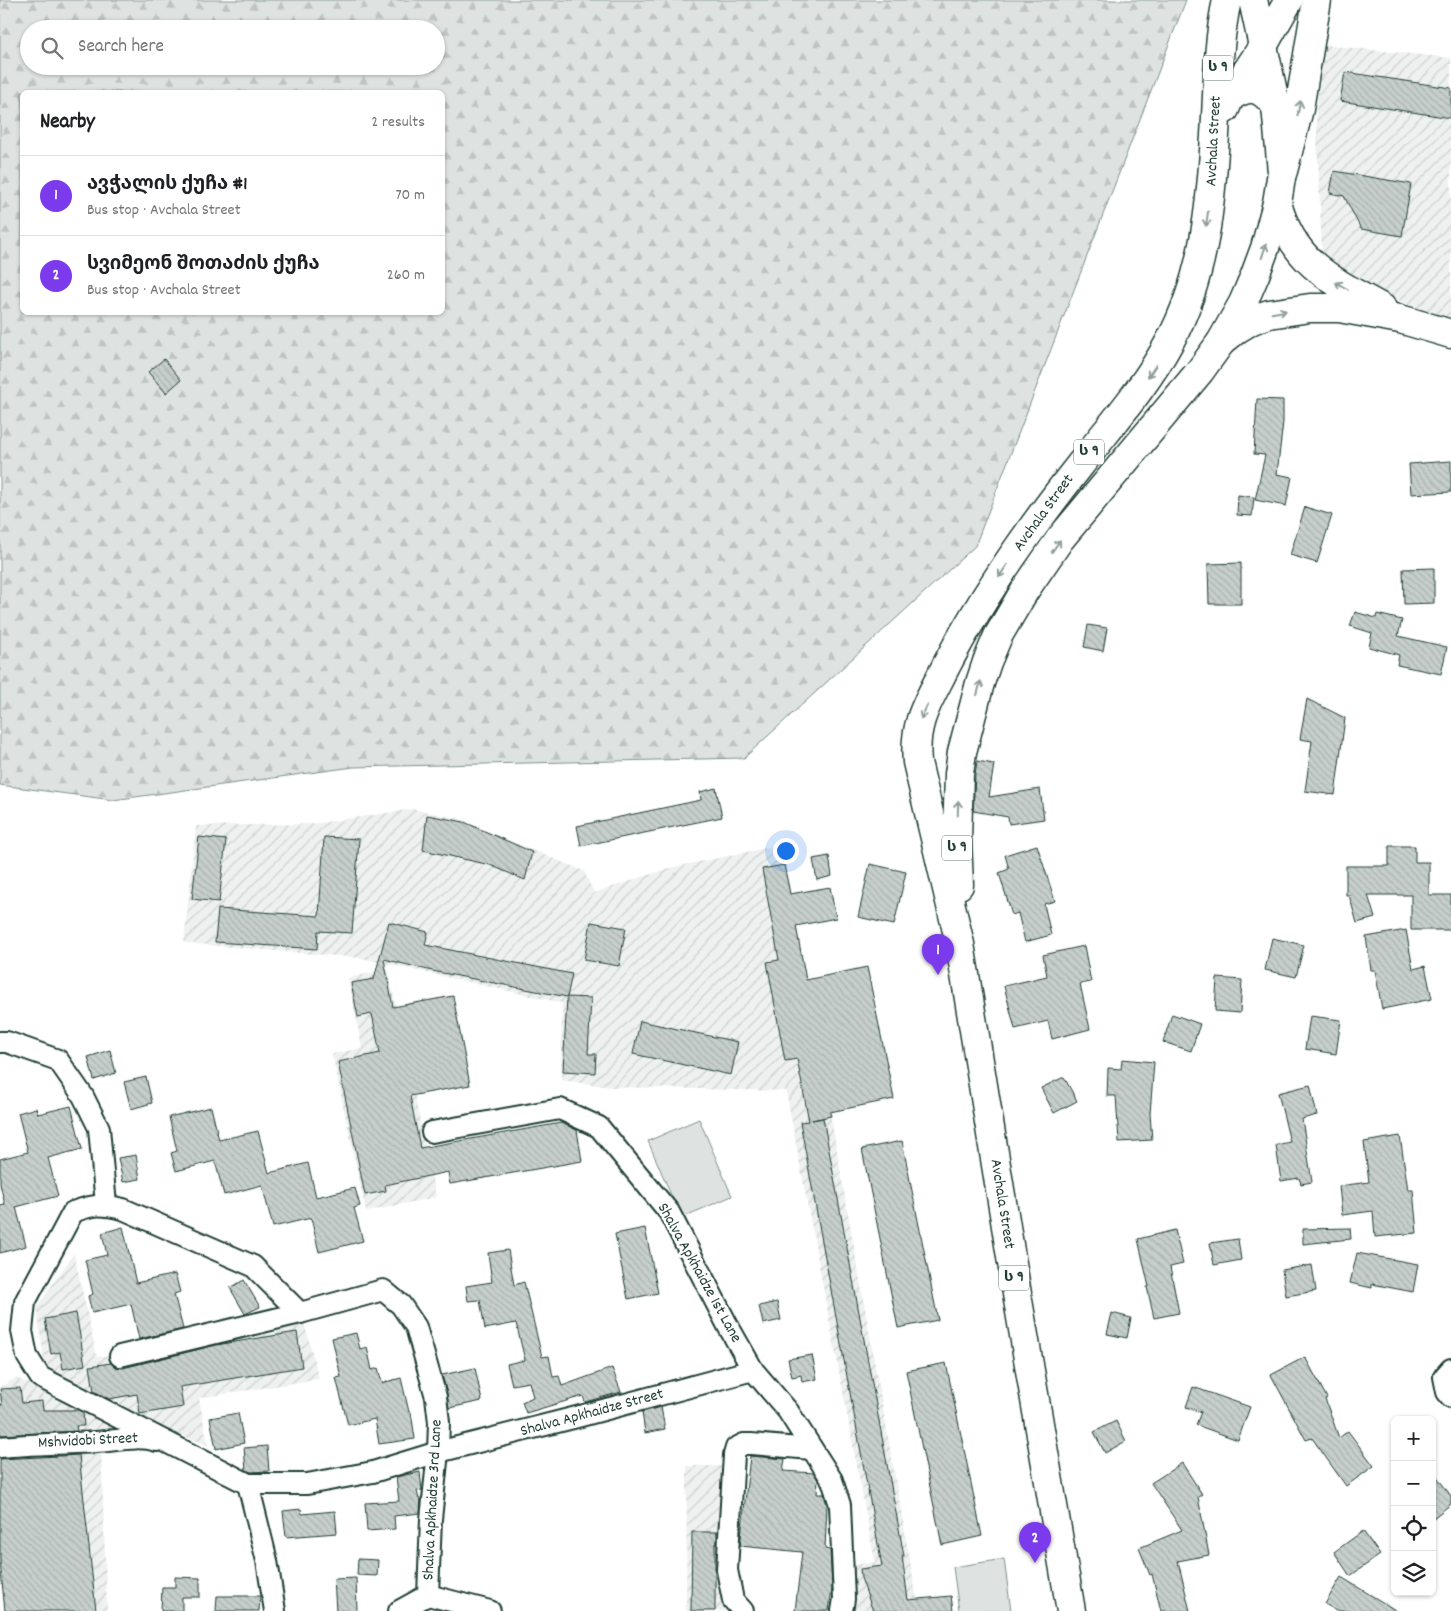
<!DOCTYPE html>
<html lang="en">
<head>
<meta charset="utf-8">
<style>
  :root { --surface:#fff; --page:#f6f6f6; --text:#202124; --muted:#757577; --line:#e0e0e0; --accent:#7c3aed }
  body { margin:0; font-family:Dekko,"Noto Sans Georgian",sans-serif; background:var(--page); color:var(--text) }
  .controls { position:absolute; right:15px; bottom:15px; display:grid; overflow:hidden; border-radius:8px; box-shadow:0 1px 4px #0004 }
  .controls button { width:45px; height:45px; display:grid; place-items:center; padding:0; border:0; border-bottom:1px solid var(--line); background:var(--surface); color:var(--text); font:25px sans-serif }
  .you { position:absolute; left:785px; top:850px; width:18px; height:18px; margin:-12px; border:4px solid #fff; border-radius:50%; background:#1a73e8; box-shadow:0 0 0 8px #1a73e833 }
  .badge { display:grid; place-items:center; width:32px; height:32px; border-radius:50%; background:var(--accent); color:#fff; font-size:16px; font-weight:700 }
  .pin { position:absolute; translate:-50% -41px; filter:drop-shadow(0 1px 2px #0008) }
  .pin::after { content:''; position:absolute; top:26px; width:18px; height:15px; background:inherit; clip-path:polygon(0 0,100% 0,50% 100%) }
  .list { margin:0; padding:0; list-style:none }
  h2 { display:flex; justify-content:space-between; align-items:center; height:65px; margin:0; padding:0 20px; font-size:21px }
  h2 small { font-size:16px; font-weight:400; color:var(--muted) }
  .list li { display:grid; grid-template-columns:32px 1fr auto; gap:15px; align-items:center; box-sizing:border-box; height:80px; padding:0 20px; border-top:1px solid var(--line) }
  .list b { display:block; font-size:19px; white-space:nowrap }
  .list p { margin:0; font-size:16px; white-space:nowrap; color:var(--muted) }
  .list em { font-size:16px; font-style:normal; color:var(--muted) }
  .icon { flex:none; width:28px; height:28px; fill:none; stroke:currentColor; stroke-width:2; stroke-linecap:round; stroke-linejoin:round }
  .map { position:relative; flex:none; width:1451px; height:1611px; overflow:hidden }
  .search { position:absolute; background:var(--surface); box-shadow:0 1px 4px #0004; left:20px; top:20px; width:425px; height:55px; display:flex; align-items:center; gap:12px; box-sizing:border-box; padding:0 18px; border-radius:28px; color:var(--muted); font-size:19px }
  .panel { position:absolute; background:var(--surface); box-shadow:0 1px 4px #0004; left:20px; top:90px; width:425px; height:225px; border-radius:8px }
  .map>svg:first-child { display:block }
  .industrial { fill:url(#industrial-furrows) }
  .green { fill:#dee3e2; stroke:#7e908b }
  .forest { fill:url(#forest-firs); stroke:#7e908b; fill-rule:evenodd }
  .building { fill:url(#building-back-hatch); stroke:#1f3d34 }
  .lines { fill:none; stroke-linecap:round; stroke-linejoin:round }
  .minor-casing { stroke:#1f3d34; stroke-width:24 }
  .secondary-casing { stroke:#1f3d34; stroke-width:31 }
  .primary-casing { stroke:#1f3d34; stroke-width:31 }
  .trunk-casing { stroke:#1f3d34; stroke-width:31 }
  .minor { stroke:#fff; stroke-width:20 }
  .secondary { stroke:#fff; stroke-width:28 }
  .primary { stroke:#fff; stroke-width:28 }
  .trunk { stroke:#fff; stroke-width:28 }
  .oneway { stroke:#8f9e9a }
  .labels { text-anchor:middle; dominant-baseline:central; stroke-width:5; stroke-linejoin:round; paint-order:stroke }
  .shield { fill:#fff; stroke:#627771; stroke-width:1 }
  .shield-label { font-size:15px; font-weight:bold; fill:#1f3d34 }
  .street-label { font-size:16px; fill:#1f3d34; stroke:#fff }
</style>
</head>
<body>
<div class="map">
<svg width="1451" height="1611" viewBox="0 0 1451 1611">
  <defs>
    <pattern id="industrial-furrows" width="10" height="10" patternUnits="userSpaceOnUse" patternTransform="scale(1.25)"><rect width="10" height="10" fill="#eef1f0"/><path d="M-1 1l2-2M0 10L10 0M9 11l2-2" fill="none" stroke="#ccd0ce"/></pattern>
    <pattern id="forest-firs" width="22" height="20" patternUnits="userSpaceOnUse" patternTransform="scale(1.25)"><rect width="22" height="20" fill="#dee3e2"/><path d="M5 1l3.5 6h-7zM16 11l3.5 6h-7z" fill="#bec4c2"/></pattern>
    <pattern id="building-back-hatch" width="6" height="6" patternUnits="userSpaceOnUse" patternTransform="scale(1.25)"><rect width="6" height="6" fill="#c7cfcc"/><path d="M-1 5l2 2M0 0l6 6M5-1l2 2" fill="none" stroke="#aab3b0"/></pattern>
  </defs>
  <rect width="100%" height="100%" fill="#fff"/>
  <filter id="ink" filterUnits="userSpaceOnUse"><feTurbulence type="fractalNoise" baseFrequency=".02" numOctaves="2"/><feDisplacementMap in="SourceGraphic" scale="10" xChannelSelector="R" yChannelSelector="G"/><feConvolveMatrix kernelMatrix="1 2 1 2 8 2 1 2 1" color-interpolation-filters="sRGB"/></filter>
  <g filter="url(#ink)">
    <g class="industrial">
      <path d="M1324,45L1451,58V321L1428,314L1390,296L1322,256L1316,111Z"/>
      <path d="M413,809L461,819L495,835L584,871L594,893L670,868L761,849L782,843L919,1611H847L852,1565L875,1562L786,1091L610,1087L561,1080L562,1003L361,958L184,943L196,826L312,824Z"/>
      <path d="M388,969L436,1197L366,1212L332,1054L362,1048L348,978Z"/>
      <path d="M74,1253L97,1357L304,1322L319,1379L199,1398L208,1445L92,1402L45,1369L37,1307Z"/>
      <path d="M16,1378L101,1415L117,1436L0,1445V1387Z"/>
      <path d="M101,1446L107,1611H47L34,1452Z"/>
      <path d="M687,1466H721L724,1601L736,1611H686Z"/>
    </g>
    <g class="green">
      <path d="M699,1119L732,1196L681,1218L648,1141Z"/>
      <path d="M1004,1559L1011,1611H959L953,1567Z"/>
    </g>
    <path class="forest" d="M0,0H1186L975,546L744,758L353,767L113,800L0,785ZM29,29H436V66H29ZM22,92H442V312H22Z"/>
    <g class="building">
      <path d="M1345,72L1451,88V118L1340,101Z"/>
      <path d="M1334,171L1411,184L1402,236L1361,229L1344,196L1330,193Z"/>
      <path d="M164,359L181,380L166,393L148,372Z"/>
      <path d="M1257,399L1283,400V422L1277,474L1292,477L1286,506L1255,500L1265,455L1254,454Z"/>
      <path d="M1451,461V492L1411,494L1409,464Z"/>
      <path d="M1238,495L1254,497L1252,516L1237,515Z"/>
      <path d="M1305,507L1332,515L1317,563L1290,555Z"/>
      <path d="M1241,563V604H1209L1208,564Z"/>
      <path d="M1434,568V603L1404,604L1403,569Z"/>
      <path d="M1355,612L1376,618L1377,614L1402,620L1398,636L1447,647L1441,674L1397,665L1399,655L1369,647L1372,633L1350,626Z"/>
      <path d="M1088,625L1107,628L1103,651L1084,647Z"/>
      <path d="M1307,699L1345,718L1335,795L1305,791L1312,741L1300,739Z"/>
      <path d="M977,761L994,764L989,797L1040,789L1044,819L1009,824L1008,817L973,811L975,775Z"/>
      <path d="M716,788L722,817L581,846L577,826L701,800L700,792Z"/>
      <path d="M427,815L464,822L532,852L525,880L490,865L423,850Z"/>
      <path d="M199,837L226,840L219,902L192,899Z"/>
      <path d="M324,837L359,839L352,933L318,931L317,949L215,942L218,909L319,916Z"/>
      <path d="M1037,845L1055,901L1044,904L1051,935L1025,942L1018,913L1012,915L999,873L1009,869L1005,855Z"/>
      <path d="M1389,846H1415V862H1429V895H1451V930H1411V895H1368L1375,918L1357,923L1349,895H1346V866H1389Z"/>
      <path d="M829,856L832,876L817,880L813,859Z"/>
      <path d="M870,864L906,872L894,925L858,917Z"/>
      <path d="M784,865L790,894L830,887L836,918L796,926L806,980L867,967L894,1099L830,1112L831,1116L812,1120L823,1118L904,1556H902L908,1600L951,1596L953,1611H873L861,1578L860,1569L882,1566L800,1122L809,1121L797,1059L785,1061L767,962L779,960L762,869Z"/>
      <path d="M389,922L428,932L425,945L572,974L567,997L432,971L384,959L393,1007L453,996L470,1085L410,1096L420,1148L561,1123L577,1130L582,1161L450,1184L448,1172L385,1185L386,1191L365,1195L338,1062L380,1053L372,1014L358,1017L351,983L374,979Z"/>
      <path d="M591,922L626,928L619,966L584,960Z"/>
      <path d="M1406,930L1413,969L1425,966L1432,999L1382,1009L1375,970H1371L1366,937Z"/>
      <path d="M1272,938L1304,945L1296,977L1265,970Z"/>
      <path d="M1084,946L1091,982L1080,984L1090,1029L1052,1039L1048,1021L1015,1029L1004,986L1047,976L1043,955Z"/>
      <path d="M1217,978L1242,980L1240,1013L1215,1011Z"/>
      <path d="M567,997L591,998L588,1054H596L595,1073L563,1071Z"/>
      <path d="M1172,1014L1200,1024L1191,1051L1163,1042Z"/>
      <path d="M1310,1016L1341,1020L1336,1054L1305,1049Z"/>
      <path d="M640,1021L738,1042L731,1075L633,1054Z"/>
      <path d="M110,1050L116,1073L94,1080L88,1057Z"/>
      <path d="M1122,1059L1154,1062L1150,1114L1152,1140L1119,1142L1116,1096H1107L1108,1068L1121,1069Z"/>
      <path d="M146,1077L152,1103L131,1109L124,1082Z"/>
      <path d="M1064,1077L1077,1101L1054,1113L1041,1088Z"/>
      <path d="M1310,1085L1317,1115L1302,1119L1312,1182L1301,1184L1299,1178L1281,1181L1276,1145L1290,1142L1278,1093Z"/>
      <path d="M71,1106L82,1149L48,1158L58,1196L16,1207L26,1246L0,1253V1206L5,1205L0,1184V1159L28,1152L18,1113L36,1108L38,1114Z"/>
      <path d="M211,1107L219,1140L258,1131L269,1173L308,1163L316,1197L355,1188L360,1206L354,1208L363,1241L319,1252L311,1218L273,1227L262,1185L224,1195L215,1161L176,1171L171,1153L177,1151L169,1117Z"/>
      <path d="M1400,1136L1408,1190H1413L1417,1233L1375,1237L1373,1211L1342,1215L1339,1186L1369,1182L1364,1142Z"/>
      <path d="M902,1141L938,1320L898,1328L862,1149Z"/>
      <path d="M136,1155L140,1179L123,1182L118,1158Z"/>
      <path d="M123,1227L136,1283L175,1274L180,1292L174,1294L183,1329L139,1339L131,1304L92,1313L88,1296L93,1294L85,1260L107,1255L102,1233Z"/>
      <path d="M645,1228L658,1293L628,1299L615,1234Z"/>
      <path d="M1350,1228L1351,1239L1303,1244V1229Z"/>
      <path d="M1175,1230L1183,1264L1170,1267L1179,1313L1154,1318L1147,1287H1149L1138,1239Z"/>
      <path d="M1238,1239L1241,1260L1214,1265L1210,1243Z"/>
      <path d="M508,1250L514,1285L524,1282L542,1357L549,1356L553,1377L559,1376L562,1386L612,1368L621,1392L585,1402L583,1396L526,1413L522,1402L533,1397L529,1382L512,1385L507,1364L525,1360L516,1323L485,1329L480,1300L468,1301L466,1286L492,1282L488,1253Z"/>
      <path d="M1357,1253L1418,1264L1413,1292L1372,1284V1288L1350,1283Z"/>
      <path d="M1312,1265L1316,1291L1286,1296L1282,1270Z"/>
      <path d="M244,1280L260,1307L245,1314L230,1288Z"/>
      <path d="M777,1302L781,1320L763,1324L759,1306Z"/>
      <path d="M76,1313L85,1365L63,1369L60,1352L51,1354L45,1319Z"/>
      <path d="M1112,1313L1131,1318L1127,1338L1107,1334Z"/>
      <path d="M297,1332L302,1367L180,1387L183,1407L140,1414L137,1394L109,1399L94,1391L90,1366L111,1363L116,1367L123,1368L216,1345Z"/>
      <path d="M356,1333L360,1349L367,1347L372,1370L378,1368L382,1383L401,1378L409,1412H411L415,1439L379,1444L375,1419L348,1425L336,1378L341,1377L332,1338Z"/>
      <path d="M812,1355L817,1379L802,1382L801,1375L792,1377L788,1359Z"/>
      <path d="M1305,1357L1327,1398L1325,1399L1339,1438L1348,1431L1374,1466L1346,1486L1312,1438L1306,1440L1271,1375Z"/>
      <path d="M946,1363L982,1536L942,1545L906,1371Z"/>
      <path d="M475,1368L482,1401L449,1408L447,1394L442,1375Z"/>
      <path d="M1193,1387L1250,1407L1238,1440L1196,1425L1201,1412L1186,1407Z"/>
      <path d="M20,1388L22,1403L42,1401L43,1410H78L83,1413L84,1426H76L77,1431L0,1435V1405H2L0,1389Z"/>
      <path d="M661,1407L665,1429L645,1433L642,1412Z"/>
      <path d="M238,1413L244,1443L216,1449L210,1418Z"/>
      <path d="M1116,1421L1126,1441L1105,1453L1094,1432Z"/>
      <path d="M267,1446L269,1471L251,1472L246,1470L244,1448Z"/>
      <path d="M79,1455L96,1611H5L0,1562V1459Z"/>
      <path d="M750,1456L785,1459L783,1471L814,1473L818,1480L817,1494H824L827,1505L825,1549L830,1550L832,1589L829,1611H795L802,1552L740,1546Z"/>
      <path d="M1182,1463L1202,1494L1198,1497L1209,1555L1178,1561L1190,1611H1161L1152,1574L1150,1575L1139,1548L1182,1530L1151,1483Z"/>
      <path d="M1432,1470L1451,1496V1504L1432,1519Z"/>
      <path d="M420,1472L422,1490L417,1491L419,1499H421L420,1513L394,1516L395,1529L367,1531L365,1503L399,1501L396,1477Z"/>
      <path d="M301,1509L302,1514L335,1511L337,1533L286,1537L283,1511Z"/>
      <path d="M1363,1531L1380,1555L1350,1576L1334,1552Z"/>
      <path d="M692,1532H717V1544H715V1611H691Z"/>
      <path d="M358,1559L378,1560L377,1576L357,1575Z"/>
      <path d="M175,1577L200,1578V1597H182V1611H161L162,1587H175Z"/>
      <path d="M1341,1577L1397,1611H1337L1325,1604Z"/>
      <path d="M356,1578L357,1611H336L334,1579Z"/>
      <path d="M217,1596H260L259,1611H216Z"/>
    </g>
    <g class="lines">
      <g class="minor-casing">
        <g id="minor">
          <path d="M0,1042H7L58,1060L83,1096L99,1128L106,1205"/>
          <path d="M432,1132L560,1109L599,1127L669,1212L728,1326L753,1370L788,1411L832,1480L840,1505L844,1599L842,1611"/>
          <path d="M300,1313L253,1266L123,1209C100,1204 95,1204 73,1212L25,1302L22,1331L27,1356L40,1377L248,1484H307L373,1472L438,1452L577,1417L753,1370"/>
          <path d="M120,1356L300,1313L383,1290L401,1305L416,1327L436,1397L439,1422L438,1452L431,1519L428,1595"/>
          <path d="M1451,1369L1444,1377L1447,1392L1451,1397"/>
          <path d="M0,1447C32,1444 64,1444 96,1442C116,1441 138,1435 157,1441"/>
          <path d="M248,1484L267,1561L275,1611"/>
          <path d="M399,1611L428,1595L490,1611"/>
          <path d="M743,1611L733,1600L727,1570L734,1455L736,1448L744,1444H751L812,1449"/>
        </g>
      </g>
      <g class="secondary-casing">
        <g id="secondary">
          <path d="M1225,109L1230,97L1262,48L1289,0"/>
          <path d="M1283,171L1299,109L1317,0"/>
        </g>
      </g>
      <g class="primary-casing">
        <g id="primary">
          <path d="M1277,203C1293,263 1331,280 1382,308"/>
          <path d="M1221,342L1237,329L1252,320L1269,314L1310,308H1339L1400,319L1451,334"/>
        </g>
      </g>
      <g class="trunk-casing">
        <g id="trunk">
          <path d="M1230,97C1252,83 1261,88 1276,106"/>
          <path d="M959,885L957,839L959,774L962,752L980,683L987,662L998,636L1025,590L1060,539L1200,371L1221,342L1243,303L1255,275L1265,248L1277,203L1282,172L1276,106L1253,0"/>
          <path d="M1071,1611L1019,1306L960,944L917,762C913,721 929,701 946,666C983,594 1030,528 1080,465C1111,425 1146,386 1170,341C1204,278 1211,206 1215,135C1218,90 1217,45 1227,0"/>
        </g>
      </g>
      <use href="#minor" class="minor"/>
      <use href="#secondary" class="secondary"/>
      <use href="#primary" class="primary"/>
      <use href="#trunk" class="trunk"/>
    </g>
    <defs><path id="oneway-shaft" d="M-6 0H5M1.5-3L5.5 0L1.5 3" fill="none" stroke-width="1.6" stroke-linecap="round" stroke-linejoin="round" transform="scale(1.25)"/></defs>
    <g class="oneway">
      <use href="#oneway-shaft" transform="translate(1299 108) rotate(-78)"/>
      <use href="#oneway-shaft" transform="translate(1207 219) rotate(98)"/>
      <use href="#oneway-shaft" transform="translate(1264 251) rotate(-72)"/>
      <use href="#oneway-shaft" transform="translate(1342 286) rotate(-150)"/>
      <use href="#oneway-shaft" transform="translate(1279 312) rotate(-10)"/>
      <use href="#oneway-shaft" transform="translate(1152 371) rotate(124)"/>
      <use href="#oneway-shaft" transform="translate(1056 546) rotate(-55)"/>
      <use href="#oneway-shaft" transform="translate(1003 571) rotate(124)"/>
      <use href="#oneway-shaft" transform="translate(979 688) rotate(-75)"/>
      <use href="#oneway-shaft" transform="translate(924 712) rotate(115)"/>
      <use href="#oneway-shaft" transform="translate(958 808) rotate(-88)"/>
    </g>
  </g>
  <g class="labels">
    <g class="shield">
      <rect x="1203" y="55.5" width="30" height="25" rx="4"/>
      <rect x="1074" y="439.5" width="30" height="25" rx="4"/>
      <rect x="942" y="835.5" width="30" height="25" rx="4"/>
      <rect x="999" y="1265.5" width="30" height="25" rx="4"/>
    </g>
    <g class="shield-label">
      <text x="1218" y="68">ს 9</text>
      <text x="1089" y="452">ს 9</text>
      <text x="957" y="848">ს 9</text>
      <text x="1014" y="1278">ს 9</text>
    </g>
    <g class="street-label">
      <text transform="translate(1214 141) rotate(-87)">Avchala Street</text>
      <text transform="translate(1044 513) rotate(-54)">Avchala Street</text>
      <text transform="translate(1002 1204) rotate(81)">Avchala Street</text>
      <text transform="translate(699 1273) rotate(61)">Shalva Apkhaidze 1st Lane</text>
      <text transform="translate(592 1413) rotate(-15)">Shalva Apkhaidze Street</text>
      <text transform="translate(88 1441) rotate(-3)">Mshvidobi Street</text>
      <text transform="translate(433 1500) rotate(-87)">Shalva Apkhaidze 3rd Lane</text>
    </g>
  </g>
</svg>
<div class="controls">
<button>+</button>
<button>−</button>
<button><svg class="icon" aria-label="locate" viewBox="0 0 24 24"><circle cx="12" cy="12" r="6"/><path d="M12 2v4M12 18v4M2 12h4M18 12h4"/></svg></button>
<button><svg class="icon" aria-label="layers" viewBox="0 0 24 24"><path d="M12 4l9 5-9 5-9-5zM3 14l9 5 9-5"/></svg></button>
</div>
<div class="you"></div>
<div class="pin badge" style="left:938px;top:975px">1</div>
<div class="pin badge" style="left:1035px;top:1563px">2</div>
<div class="search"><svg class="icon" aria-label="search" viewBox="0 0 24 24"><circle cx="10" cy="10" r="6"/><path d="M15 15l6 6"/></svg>Search here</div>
<section class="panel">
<h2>Nearby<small>2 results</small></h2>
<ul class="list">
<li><span class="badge">1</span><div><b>ავჭალის ქუჩა #1</b><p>Bus stop · Avchala Street</p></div><em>70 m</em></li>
<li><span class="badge">2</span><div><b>სვიმეონ შოთაძის ქუჩა</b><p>Bus stop · Avchala Street</p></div><em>260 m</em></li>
</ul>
</section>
</div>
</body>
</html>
